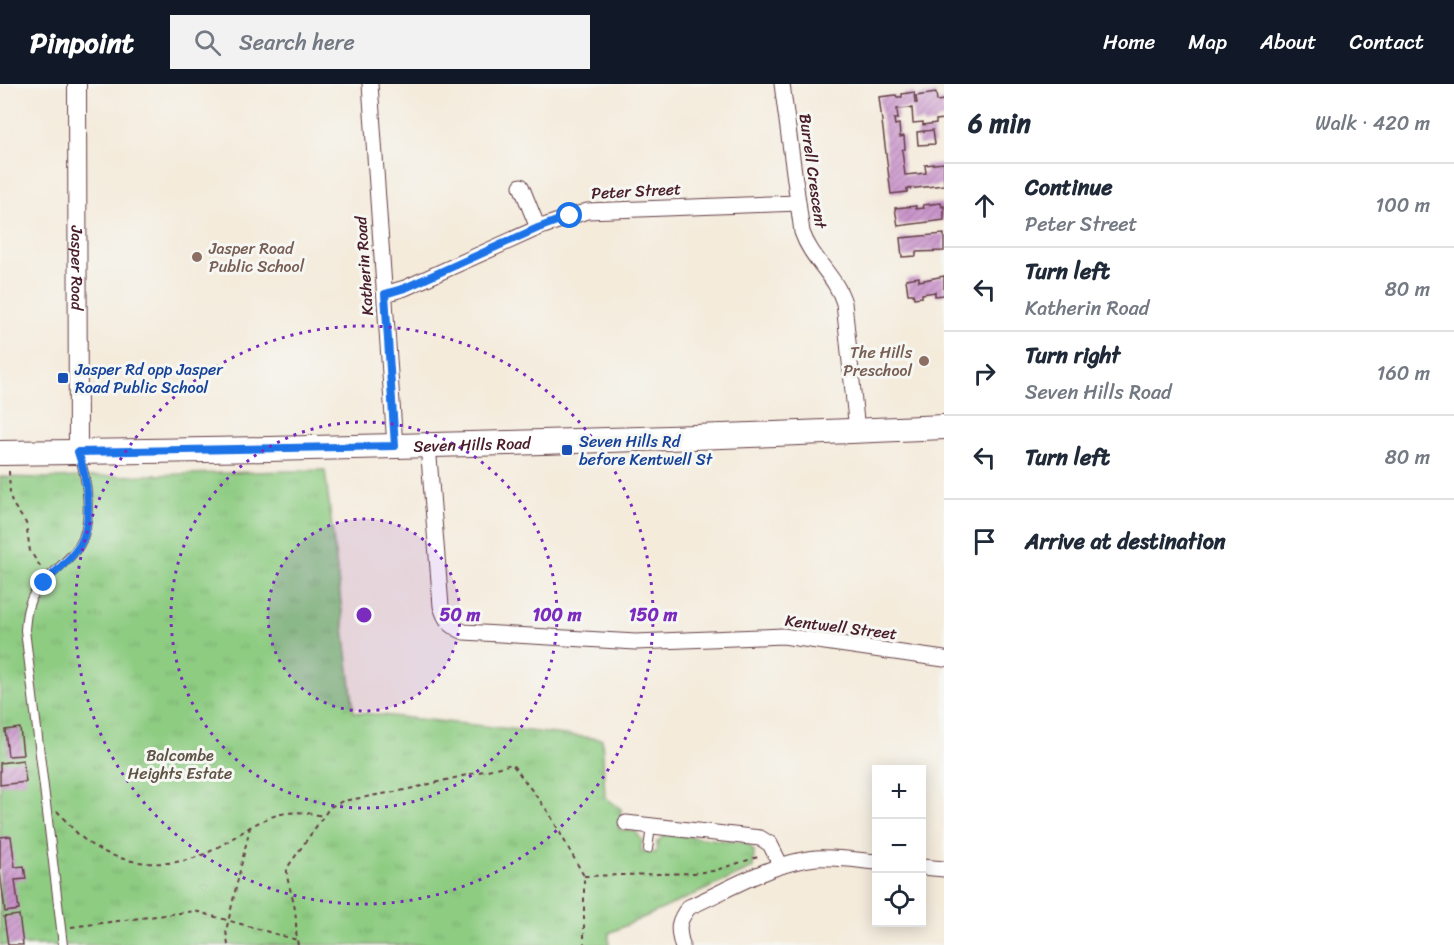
<!DOCTYPE html>
<html lang="en">
<head>
<meta charset="utf-8">
<style>
  :root { --surface:#fff; --page:#f2f2f3; --text:#1f2937; --muted:#747a83; --line:#e0e1e3; --accent:#111827 }
  body { margin:0; font-family:Sriracha,sans-serif; background:var(--page); color:var(--text) }
  .controls { position:absolute; right:18px; bottom:18px; display:grid; overflow:hidden; border-radius:0px; box-shadow:0 3px 15px #0003 }
  .controls button { width:54px; height:54px; display:grid; place-items:center; padding:0; border:0; border-bottom:2px solid var(--line); background:var(--surface); color:var(--text); font:30px sans-serif }
  .stop { position:absolute; width:18px; height:18px; margin:-14px; border:4px solid #1a73e8; border-radius:50%; background:#fff }
  .stop.end { background:#1a73e8; border-color:#fff; box-shadow:0 2px 6px #0008 }
  .list { margin:0; padding:0; list-style:none }
  h2 { display:flex; justify-content:space-between; align-items:center; height:78px; margin:0; padding:0 24px; font-size:26px }
  h2 small { font-size:20px; font-weight:400; color:var(--muted) }
  .list li { display:grid; grid-template-columns:39px 1fr auto; gap:18px; align-items:center; box-sizing:border-box; height:84px; padding:0 24px; border-top:2px solid var(--line) }
  .list b { display:block; font-size:22px; white-space:nowrap }
  .list p { margin:0; font-size:20px; white-space:nowrap; color:var(--muted) }
  .list em { font-size:20px; font-style:normal; color:var(--muted) }
  .icon { flex:none; width:33px; height:33px; fill:none; stroke:currentColor; stroke-width:2; stroke-linecap:round; stroke-linejoin:round }
  .map { position:relative; flex:none; width:944px; height:861px; overflow:hidden }
  header { display:flex; align-items:center; gap:36px; box-sizing:border-box; height:84px; padding:0 30px; background:var(--accent); color:#fff }
  header strong { font-size:28px }
  nav { display:flex; gap:33px; margin-inline-start:auto; font-size:21px }
  .search { width:420px; height:54px; background:var(--page); display:flex; align-items:center; gap:15px; box-sizing:border-box; padding:0 21px; border-radius:0px; color:var(--muted); font-size:22px }
  main { display:flex }
  aside { flex:1; background:var(--surface) }
  .map>svg:first-child { display:block }
  .park { fill:url(#park-tufts); stroke:#6c7656; stroke-width:1.5 }
  .building { fill:url(#building-hatch) }
  .lines { fill:none; stroke-linecap:round; stroke-linejoin:round }
  .service-casing { stroke:#643e45; stroke-width:10 }
  .minor-casing { stroke:#643e45; stroke-width:17 }
  .tertiary-casing { stroke:#643e45; stroke-width:20 }
  .primary-casing { stroke:#643e45; stroke-width:26 }
  .path { stroke:#643e45; stroke-width:2; stroke-dasharray:4.5 4.5; stroke-linecap:butt }
  .service { stroke:#fff; stroke-width:8 }
  .minor { stroke:#fff; stroke-width:15 }
  .tertiary { stroke:#fff; stroke-width:18 }
  .primary { stroke:#fff; stroke-width:24 }
  .route { stroke:#1a73e8; stroke-width:8 }
  .ring { fill:none; stroke:#7b2cbf; stroke-width:3; stroke-dasharray:3 6 }
  .education-dot { fill:#8d6e63; stroke:#f6f6f2; stroke-width:2 }
  .transit-dot { fill:#1a4fb4; stroke:#f6f6f2; stroke-width:2 }
  .labels { text-anchor:middle; dominant-baseline:central; stroke-width:6; stroke-linejoin:round; paint-order:stroke }
  .street-label { font-size:16px; fill:#4a1f2b; stroke:#f6f6f2 }
  .education-label { font-size:16px; fill:#785e54; stroke:#f6f6f2; text-anchor:start }
  .transit-label { font-size:16px; fill:#164399; stroke:#f6f6f2; text-anchor:start }
  .park-label { font-size:16px; fill:#5e5345; stroke:#f6f6f2 }
  .centre { fill:#7b2cbf; stroke:#f6f6f2; stroke-width:3 }
  .ring-label { font-size:18px; text-anchor:middle; font-weight:bold; fill:#7b2cbf; stroke:#f6f6f2; stroke-width:6; stroke-linejoin:round; paint-order:stroke }
</style>
</head>
<body>
<header>
<strong>Pinpoint</strong>
<div class="search"><svg class="icon" aria-label="search" viewBox="0 0 24 24"><circle cx="10" cy="10" r="6"/><path d="M15 15l6 6"/></svg>Search here</div>
<nav><a>Home</a><a>Map</a><a>About</a><a>Contact</a></nav>
</header>
<main>
<div class="map">
<svg width="944" height="861" viewBox="0 0 944 861">
  <defs>
    <pattern id="park-tufts" width="24" height="20" patternUnits="userSpaceOnUse" patternTransform="scale(1.5)"><rect width="24" height="20" fill="#8ecc82"/><path d="M3 7l-1-3M5 7V3M7 7l1-3M15 17l-1-3M17 17v-4M19 17l1-3" fill="none" stroke="#7caf70"/></pattern>
    <pattern id="building-hatch" width="6" height="6" patternUnits="userSpaceOnUse" patternTransform="scale(1.5)"><rect width="6" height="6" fill="#ca94cb"/><path d="M-1 1l2-2M0 6l6-6M5 7l2-2" fill="none" stroke="#a678a5"/></pattern>
  </defs>
  <rect width="100%" height="100%" fill="#f6f6f2"/>
  <filter id="ink" filterUnits="userSpaceOnUse"><feTurbulence type="fractalNoise" baseFrequency=".0167" numOctaves="2"/><feDisplacementMap in="SourceGraphic" scale="12" xChannelSelector="R" yChannelSelector="G"/><feConvolveMatrix kernelMatrix="1 2 1 2 8 2 1 2 1" color-interpolation-filters="sRGB"/></filter>
  <filter id="wash" filterUnits="userSpaceOnUse"><feTurbulence type="fractalNoise" baseFrequency=".008" numOctaves="4" result="noise"/><feDisplacementMap in="SourceGraphic" scale="24" xChannelSelector="R" yChannelSelector="G"/><feGaussianBlur stdDeviation="1.35" result="paint"/><feColorMatrix in="noise" values="0 0 0 0 0 0 0 0 0 0 0 0 0 0 0 0 0 1.4 0 .05"/><feComposite in="paint" operator="in"/></filter>
  <g filter="url(#wash)">
    <rect width="100%" height="100%" fill="#f4ebdb"/>
    <path class="park" d="M325,386L354,628L602,655L605,713L621,725L619,746L635,747L642,756L641,767L656,769L657,758L666,750L747,759L754,767L753,784L609,849V861H0V393L50,394Z"/>
    <g id="blocks">
      <g class="building">
        <path d="M914,8L915,19H917L916,12L936,9L937,17L944,16V35L936,36V39L923,41V38L913,39L912,24L897,25L898,35H894L895,41L899,40L900,53L904,52L905,65L902,66L905,91L926,89L925,81L944,79V101L907,105V108L891,110L879,13L896,11L897,13H902V10Z"/>
        <path d="M933,46L935,60L918,61L917,48Z"/>
        <path d="M941,119L942,123L944,122V136L898,142L895,124L916,122V125L924,124L923,121Z"/>
        <path d="M944,150V167L916,168V172L902,173L900,154Z"/>
        <path d="M944,192V211L935,212V208L922,210V213L914,214L913,210H908L906,195L919,193V197Z"/>
        <path d="M20,644L23,671L8,672L5,646Z"/>
        <path d="M23,676L26,698L0,701V679Z"/>
        <path d="M11,752L15,783L24,782L26,795L15,796L19,826L5,828L0,787V753Z"/>
        <path d="M19,831L23,861H8L4,833Z"/>
      </g>
    </g>
  </g>
  <g filter="url(#ink)">
    <use href="#blocks" fill-opacity="0" stroke="#643e45" stroke-width="1.5"/>
    <g class="lines">
      <g class="service-casing">
        <g id="service">
          <path d="M648,765L651,742"/>
          <path d="M63,861L25,546C26,534 27,521 34,510C46,492 66,480 79,462C94,439 87,395 79,371"/>
        </g>
      </g>
      <g class="minor-casing">
        <g id="minor">
          <path d="M370,0L395,362"/>
          <path d="M782,0L802,148C811,175 836,192 844,219L857,347"/>
          <path d="M521,102L538,144"/>
          <path d="M385,210L405,204L538,144L587,127L798,119"/>
          <path d="M428,361L441,522C445,536 450,542 464,548L636,558L783,552L944,575"/>
          <path d="M626,739L760,754L770,760L781,782"/>
          <path d="M922,783L944,785"/>
          <path d="M682,861C677,843 678,837 689,823C728,806 773,778 816,774C836,773 856,776 876,778"/>
        </g>
      </g>
      <g class="tertiary-casing">
        <g id="tertiary">
          <path id="s1" d="M77,0L78,368"/>
        </g>
      </g>
      <g class="primary-casing">
        <g id="primary">
          <path id="s2" d="M0,369C315,366 630,357 944,343"/>
        </g>
      </g>
      <g class="path">
        <path d="M9,387L10,409L12,419L26,439L30,467L42,485"/>
        <path d="M57,727C67,738 77,751 90,760C123,782 172,786 209,768C250,747 271,718 322,732"/>
        <path d="M584,792L694,789L713,787L761,772"/>
        <path d="M71,843L195,827L297,856"/>
        <path d="M228,861L226,847L250,743"/>
        <path d="M298,861C295,849 297,839 295,827C294,812 286,799 287,784L330,723L343,717L405,706L512,680L549,729L584,792V861"/>
      </g>
      <use href="#service" class="service"/>
      <use href="#minor" class="minor"/>
      <use href="#tertiary" class="tertiary"/>
      <use href="#primary" class="primary"/>
    </g>
  </g>
  <g class="lines" filter="url(#ink)">
    <path class="route" d="M44,499C55,487 71,476 80,461C94,437 87,393 78,368L395,362L385,210L405,204L538,144L570,132"/>
  </g>
  <circle cx="364" cy="531" r="96" fill="#7b2cbf" fill-opacity=".12"/>
  <g class="ring">
    <circle cx="364" cy="531" r="96"/>
    <circle cx="364" cy="531" r="193"/>
    <circle cx="364" cy="531" r="289"/>
  </g>
  <g class="education-dot">
    <circle cx="197" cy="173" r="6"/>
    <circle cx="924" cy="277" r="6"/>
  </g>
  <g class="transit-dot">
    <rect x="57" y="288" width="12" height="12" rx="3"/>
    <rect x="561" y="360" width="12" height="12" rx="3"/>
  </g>
  <g class="labels">
    <g class="street-label">
      <text transform="translate(813 87) rotate(82)">Burrell Crescent</text>
      <text transform="translate(636 107) rotate(-3)">Peter Street</text>
      <text transform="translate(364 182) rotate(-94)">Katherin Road</text>
      <text stroke="none"><textPath href="#s1" startOffset="184">Jasper Road</textPath></text>
      <text stroke="none"><textPath href="#s2" startOffset="472">Seven Hills Road</textPath></text>
      <text transform="translate(841 543) rotate(7)">Kentwell Street</text>
    </g>
    <g class="education-label">
      <text x="209" y="164">Jasper Road<tspan x="209" dy="18">Public School</tspan></text>
      <text x="912" y="268" text-anchor="end">The Hills<tspan x="912" dy="18">Preschool</tspan></text>
    </g>
    <g class="transit-label">
      <text x="75" y="285">Jasper Rd opp Jasper<tspan x="75" dy="18">Road Public School</tspan></text>
      <text x="579" y="357">Seven Hills Rd<tspan x="579" dy="18">before Kentwell St</tspan></text>
    </g>
    <g class="park-label">
      <text x="180" y="671">Balcombe<tspan x="180" dy="18">Heights Estate</tspan></text>
    </g>
  </g>
  <circle cx="364" cy="531" r="9" class="centre"/>
  <g class="ring-label">
    <text x="460" y="537">50 m</text>
    <text x="557" y="537">100 m</text>
    <text x="653" y="537">150 m</text>
  </g>
</svg>
<div class="controls">
<button>+</button>
<button>−</button>
<button><svg class="icon" aria-label="locate" viewBox="0 0 24 24"><circle cx="12" cy="12" r="6"/><path d="M12 2v4M12 18v4M2 12h4M18 12h4"/></svg></button>
</div>
<div class="stop" style="left:570px;top:132px"></div>
<div class="stop end" style="left:44px;top:499px"></div>
</div>
<aside>
<h2>6 min<small>Walk · 420 m</small></h2>
<ul class="list">
<li><svg class="icon" aria-label="ahead" viewBox="0 0 24 24"><path d="M12 20V5M6 11l6-6 6 6"/></svg><div><b>Continue</b><p>Peter Street</p></div><em>100 m</em></li>
<li><svg class="icon" aria-label="left" viewBox="0 0 24 24"><path d="M17 20v-9H6M10 6l-5 5 5 5"/></svg><div><b>Turn left</b><p>Katherin Road</p></div><em>80 m</em></li>
<li><svg class="icon" aria-label="right" viewBox="0 0 24 24"><path d="M7 20v-9h11M14 6l5 5-5 5"/></svg><div><b>Turn right</b><p>Seven Hills Road</p></div><em>160 m</em></li>
<li><svg class="icon" aria-label="left" viewBox="0 0 24 24"><path d="M17 20v-9H6M10 6l-5 5 5 5"/></svg><div><b>Turn left</b></div><em>80 m</em></li>
<li><svg class="icon" aria-label="arrive" viewBox="0 0 24 24"><path d="M6 21V4h12l-3 4 3 4H6"/></svg><div><b>Arrive at destination</b></div></li>
</ul>
</aside>
</main>
</body>
</html>
